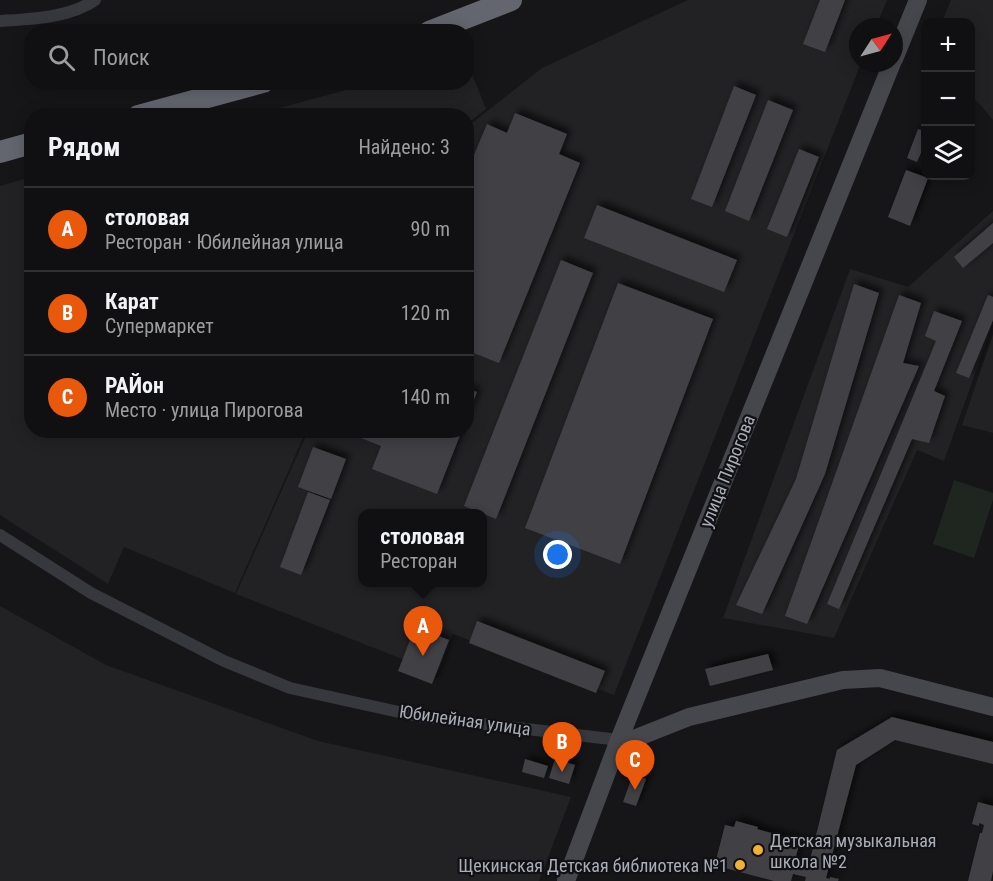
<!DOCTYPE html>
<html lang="ru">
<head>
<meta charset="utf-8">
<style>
  :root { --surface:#101012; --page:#19191b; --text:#f1f3f6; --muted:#9c9d9f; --line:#303032; --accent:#ea580c }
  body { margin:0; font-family:"Roboto Condensed",sans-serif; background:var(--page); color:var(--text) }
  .controls { position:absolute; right:18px; top:18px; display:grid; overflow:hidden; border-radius:12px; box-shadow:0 3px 15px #0003 }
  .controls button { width:54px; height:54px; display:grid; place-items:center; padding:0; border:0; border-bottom:2px solid var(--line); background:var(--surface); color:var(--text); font:30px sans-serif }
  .compass { position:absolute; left:849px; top:18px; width:54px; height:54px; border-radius:50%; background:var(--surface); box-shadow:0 3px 15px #0003; rotate:54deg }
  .you { position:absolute; left:558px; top:555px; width:21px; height:21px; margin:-15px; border:4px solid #fff; border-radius:50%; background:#1a73e8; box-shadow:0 0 0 9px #1a73e833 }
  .badge { display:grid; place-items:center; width:39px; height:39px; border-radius:50%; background:var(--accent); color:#fff; font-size:20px; font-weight:700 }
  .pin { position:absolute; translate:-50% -50px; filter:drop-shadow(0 2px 3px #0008) }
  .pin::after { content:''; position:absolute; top:32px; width:21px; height:18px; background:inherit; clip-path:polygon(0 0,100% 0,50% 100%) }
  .popup { position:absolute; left:358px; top:509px; width:129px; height:78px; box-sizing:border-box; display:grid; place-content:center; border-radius:12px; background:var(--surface); filter:drop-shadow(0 2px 4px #0005); font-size:20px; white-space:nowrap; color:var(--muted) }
  .popup b { font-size:22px; color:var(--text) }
  .popup::after { content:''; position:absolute; left:50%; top:100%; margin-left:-12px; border:12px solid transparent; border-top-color:var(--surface) }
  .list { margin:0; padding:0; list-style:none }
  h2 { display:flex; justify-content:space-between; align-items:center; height:78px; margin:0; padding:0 24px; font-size:26px }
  h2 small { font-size:20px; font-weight:400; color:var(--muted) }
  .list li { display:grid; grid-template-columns:39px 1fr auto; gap:18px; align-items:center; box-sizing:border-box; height:84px; padding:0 24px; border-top:2px solid var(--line) }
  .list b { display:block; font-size:22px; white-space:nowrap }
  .list p { margin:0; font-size:20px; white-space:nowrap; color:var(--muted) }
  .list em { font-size:20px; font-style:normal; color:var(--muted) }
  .icon { flex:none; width:33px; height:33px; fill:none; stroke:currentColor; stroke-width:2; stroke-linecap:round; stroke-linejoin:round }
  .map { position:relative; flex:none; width:993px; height:881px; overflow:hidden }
  .search { position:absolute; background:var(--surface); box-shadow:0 3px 15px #0003; left:24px; top:24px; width:450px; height:66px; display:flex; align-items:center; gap:15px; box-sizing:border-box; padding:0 21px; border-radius:24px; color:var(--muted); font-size:22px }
  .panel { position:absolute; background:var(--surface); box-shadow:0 3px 15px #0003; left:24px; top:108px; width:450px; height:330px; border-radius:24px }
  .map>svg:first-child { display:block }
  .built { fill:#222225; fill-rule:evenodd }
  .green { fill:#1e261f }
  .building { fill:#404145; filter:url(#shadow) }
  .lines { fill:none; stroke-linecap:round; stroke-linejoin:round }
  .street { stroke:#37383d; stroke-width:12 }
  .secondary { stroke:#45474d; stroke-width:18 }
  .highway { stroke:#63666e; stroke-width:22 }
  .poi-dot { fill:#f2b134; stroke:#111113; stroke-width:2 }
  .labels { text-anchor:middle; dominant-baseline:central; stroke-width:4.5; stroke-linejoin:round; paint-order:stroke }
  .street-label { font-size:18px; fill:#a8adb8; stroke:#111113 }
  .poi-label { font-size:18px; fill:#a8adb8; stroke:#111113; text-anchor:start }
</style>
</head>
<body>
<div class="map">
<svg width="993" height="881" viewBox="0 0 993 881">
  <defs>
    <filter id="shadow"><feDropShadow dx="4.5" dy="-4.5" stdDeviation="3" flood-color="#0009"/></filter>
  </defs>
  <rect width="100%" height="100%" fill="#161618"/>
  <g class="built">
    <path d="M688,0H887L876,27H858V63H861L614,695L453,634L438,673L236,594L308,431L466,430L467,127L542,68ZM363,514H483V582H363Z"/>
    <path d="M951,0H993V120L978,102L971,98L970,22H942Z"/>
    <path d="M467,62L486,109L467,124L466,116L253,115L372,83L466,82Z"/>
    <path d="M31,177L32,430L306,431L235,593L124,547L108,584L0,515V186Z"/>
    <path d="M993,211V323L944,461L917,450L834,638L723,618L850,269L908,287Z"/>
    <path d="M993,334V433L962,425Z"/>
    <path d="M0,606L106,665L318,741L571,797L539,881H0Z"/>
  </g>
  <path class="green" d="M954,480L993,493V500L974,558L933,544Z"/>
  <g class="building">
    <path d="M820,0H845L825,52L803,44Z"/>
    <path d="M734,86L756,95L712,207L691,199Z"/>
    <path d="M768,100L793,110L749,221L725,211Z"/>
    <path d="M515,113L567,134L559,154L580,163L499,363L466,350V174L487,124L507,133Z"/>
    <path d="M918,129L926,132V141L917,162L907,158Z"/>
    <path d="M799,149L819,157L787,237L767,229Z"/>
    <path d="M906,170L928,178L910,226L888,217Z"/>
    <path d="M597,205L737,260L724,292L584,238Z"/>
    <path d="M993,223V243L963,268L954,257Z"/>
    <path d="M561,260L593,273L496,519L464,506Z"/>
    <path d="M618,283L713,319L620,564L525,528Z"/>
    <path d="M854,284L879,293L825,474L762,614L736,605L796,479Z"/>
    <path d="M899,295L921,303L903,363L919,366L807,624L785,616Z"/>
    <path d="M988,295L993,297V320L969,378L956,373Z"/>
    <path d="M934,311L962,321L934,391L945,396L929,443L912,439L839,609L827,604L936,341L925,336Z"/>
    <path d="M466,388L477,392L467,417H466Z"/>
    <path d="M341,430H462L437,494L372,469L381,446Z"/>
    <path d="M313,447L346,459L331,499L298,487Z"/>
    <path d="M308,492L330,500L301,575L280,567Z"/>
    <path d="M477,621L605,671L596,693L469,643Z"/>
    <path d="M415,627L449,640L432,684L398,671Z"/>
    <path d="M768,654L773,670L710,686L705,669Z"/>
    <path d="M892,717L993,742V764L895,740L856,765L826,878L830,879V877L839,879L838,881H805L806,877L793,874L791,881H774L725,868L727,863L716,860L725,825L734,827L736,821L758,827L757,829L800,841L794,864L808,868L837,750Z"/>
    <path d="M525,759L548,766L544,778L522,772Z"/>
    <path d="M555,759L575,765L569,784L549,778Z"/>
    <path d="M633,774L646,779L636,806L623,802Z"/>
    <path d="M978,802L993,806V871L991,881H968L980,833H982L984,825L979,823V826L972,824Z"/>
  </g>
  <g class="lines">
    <g class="street">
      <path d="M0,21C31,19 69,18 95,0"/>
      <path d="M0,535L91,593L224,661L290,688L417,716L619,740"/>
    </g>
    <g class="secondary">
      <path d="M894,59L918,0"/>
      <path d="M619,740H631L689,717L843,680L880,678L993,707"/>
      <path d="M566,881L619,740L892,63"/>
    </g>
    <g class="highway">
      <path d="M429,32L511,0"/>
      <path d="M138,116L263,82"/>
      <path d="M0,152L32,143"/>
    </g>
  </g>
  <g class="poi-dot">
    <circle cx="758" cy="850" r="6"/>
    <circle cx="740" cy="865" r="6"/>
  </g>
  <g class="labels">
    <g class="street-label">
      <text transform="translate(727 471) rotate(-68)">улица Пирогова</text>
      <text transform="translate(465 720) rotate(8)">Юбилейная улица</text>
    </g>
    <g class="poi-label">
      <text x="770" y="840">Детская музыкальная<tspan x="770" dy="21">школа №2</tspan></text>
      <text x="728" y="865" text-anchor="end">Щекинская Детская библиотека №1</text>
    </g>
  </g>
</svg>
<div class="controls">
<button>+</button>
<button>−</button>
<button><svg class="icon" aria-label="layers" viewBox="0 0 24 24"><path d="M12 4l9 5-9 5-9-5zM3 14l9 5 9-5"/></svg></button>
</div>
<svg class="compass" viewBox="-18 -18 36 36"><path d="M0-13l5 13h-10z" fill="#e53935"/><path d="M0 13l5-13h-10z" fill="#9c9d9f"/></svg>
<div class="you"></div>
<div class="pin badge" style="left:423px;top:656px">A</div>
<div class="popup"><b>столовая</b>Ресторан</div>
<div class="pin badge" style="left:562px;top:772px">B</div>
<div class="pin badge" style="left:635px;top:790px">C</div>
<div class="search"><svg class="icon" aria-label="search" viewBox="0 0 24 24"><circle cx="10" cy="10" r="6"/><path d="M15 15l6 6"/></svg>Поиск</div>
<section class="panel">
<h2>Рядом<small>Найдено: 3</small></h2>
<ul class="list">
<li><span class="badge">A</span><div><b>столовая</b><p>Ресторан · Юбилейная улица</p></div><em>90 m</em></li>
<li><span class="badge">B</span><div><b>Карат</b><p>Супермаркет</p></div><em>120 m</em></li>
<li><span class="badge">C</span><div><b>РАЙон</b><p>Место · улица Пирогова</p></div><em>140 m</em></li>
</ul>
</section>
</div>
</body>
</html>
